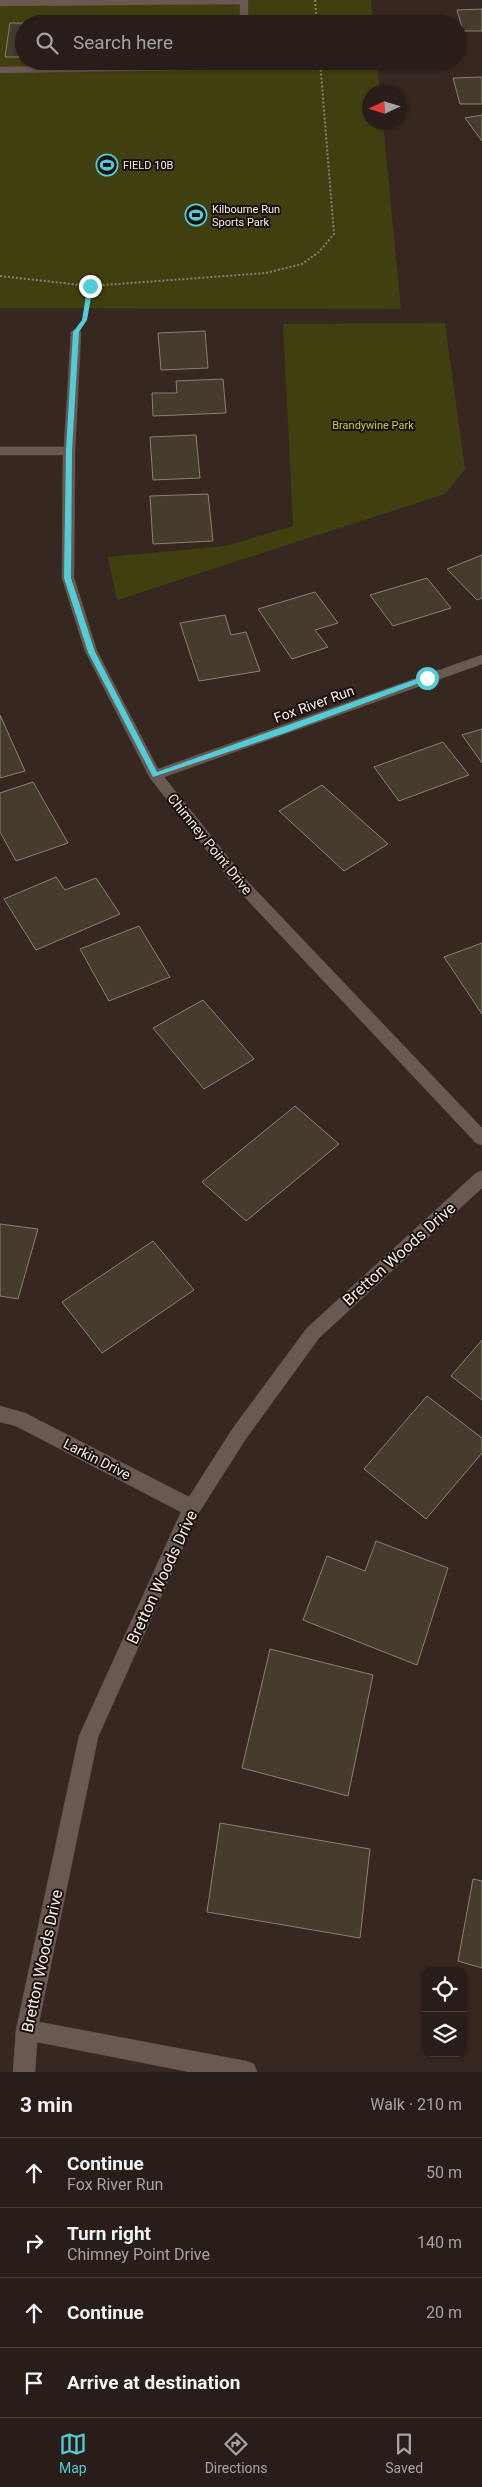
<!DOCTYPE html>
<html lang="en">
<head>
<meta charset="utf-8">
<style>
  :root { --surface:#281d18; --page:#302621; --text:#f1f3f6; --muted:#a5a2a2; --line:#443b37; --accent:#52ccd6 }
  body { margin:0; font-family:Roboto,sans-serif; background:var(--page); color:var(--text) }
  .controls { position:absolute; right:15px; bottom:15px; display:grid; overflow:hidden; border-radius:10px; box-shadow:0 1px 4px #0004 }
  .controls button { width:45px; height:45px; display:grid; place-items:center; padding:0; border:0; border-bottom:1px solid var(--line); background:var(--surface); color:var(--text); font:25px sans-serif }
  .compass { position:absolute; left:362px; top:85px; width:45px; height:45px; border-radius:50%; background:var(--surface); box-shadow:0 1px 4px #0004; rotate:266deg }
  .stop { position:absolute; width:15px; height:15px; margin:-11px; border:4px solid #52ccd6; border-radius:50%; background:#fff }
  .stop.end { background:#52ccd6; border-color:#fff; box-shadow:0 1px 5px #0008 }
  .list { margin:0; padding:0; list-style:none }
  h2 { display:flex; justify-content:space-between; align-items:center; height:65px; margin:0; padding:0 20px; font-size:21px }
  h2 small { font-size:16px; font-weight:400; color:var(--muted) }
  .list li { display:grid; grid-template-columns:32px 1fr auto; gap:15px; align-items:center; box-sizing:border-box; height:70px; padding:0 20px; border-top:1px solid var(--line) }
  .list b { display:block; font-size:19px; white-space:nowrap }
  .list p { margin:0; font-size:16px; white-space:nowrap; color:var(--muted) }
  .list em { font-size:16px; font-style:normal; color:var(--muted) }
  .icon { flex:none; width:28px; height:28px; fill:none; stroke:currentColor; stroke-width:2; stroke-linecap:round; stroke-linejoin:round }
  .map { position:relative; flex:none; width:482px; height:2072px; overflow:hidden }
  .search { position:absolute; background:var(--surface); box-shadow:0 1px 4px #0004; left:15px; right:15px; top:15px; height:55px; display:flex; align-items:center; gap:12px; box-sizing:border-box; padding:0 18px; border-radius:28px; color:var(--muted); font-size:19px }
  .sheet { height:345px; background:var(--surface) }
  nav { display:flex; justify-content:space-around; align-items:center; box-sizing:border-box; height:70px; border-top:1px solid var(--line); background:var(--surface); font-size:14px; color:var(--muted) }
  nav a { display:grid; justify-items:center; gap:2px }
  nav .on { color:var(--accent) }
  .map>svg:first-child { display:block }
  .green { fill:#403f0f }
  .building { fill:#453c2e; stroke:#8b8071 }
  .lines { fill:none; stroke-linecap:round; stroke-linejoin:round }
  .minor-casing { stroke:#51443e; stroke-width:1 }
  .path { stroke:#897c76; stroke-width:2; stroke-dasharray:2 2; stroke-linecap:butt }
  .minor { fill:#6a5951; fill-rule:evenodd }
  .route { fill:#52ccd6 }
  .labels { text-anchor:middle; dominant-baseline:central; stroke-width:4; stroke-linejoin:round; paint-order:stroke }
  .far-poi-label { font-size:11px; fill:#f6ece7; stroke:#18110e; text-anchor:start }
  .far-park-label { font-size:11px; fill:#cecc3f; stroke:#18110e }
  .street-label { font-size:14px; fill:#f6ece7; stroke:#18110e }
  .near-street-label { font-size:16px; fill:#f6ece7; stroke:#18110e }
</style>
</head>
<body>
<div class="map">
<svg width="482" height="2072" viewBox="0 0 482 2072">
  <rect width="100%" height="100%" fill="#362720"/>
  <g class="green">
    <path d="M0,0H371L373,24H24V61H377L380,92H370V122L383,123L401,309L0,308Z"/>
    <path d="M445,323L465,469L445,494L117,600L108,557L225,546L293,526L283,324Z"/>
  </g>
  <g class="building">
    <path d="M482,9V31H463L457,10Z"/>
    <path d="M10,23L206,24H24V57H5Z"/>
    <path d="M482,77V104H460L453,78Z"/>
    <path d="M482,115V141L465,118Z"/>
    <path d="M205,331L208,368L161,370L158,333Z"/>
    <path d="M223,379L226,413L153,416L152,393H177L176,381Z"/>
    <path d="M196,435L200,478L153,480L150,437Z"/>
    <path d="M208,494L213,541L153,544L150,496Z"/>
    <path d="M482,555V598L477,600L447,569Z"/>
    <path d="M427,578L451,608L393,626L370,595Z"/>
    <path d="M315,592L338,623L315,630L328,647L292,659L258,609Z"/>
    <path d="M225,615L231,635L246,632L260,671L199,681L180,623Z"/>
    <path d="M0,715L25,771L0,778Z"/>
    <path d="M482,729V763L462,735Z"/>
    <path d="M443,742L469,775L399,801L374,767Z"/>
    <path d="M33,782L68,843L16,861L0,832V793Z"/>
    <path d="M322,785L388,844L344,871L279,811Z"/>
    <path d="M56,877L65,890L96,878L120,914L36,950L4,899Z"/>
    <path d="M139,926L170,977L109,1001L80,949Z"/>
    <path d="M482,943V1014L444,957Z"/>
    <path d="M203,1000L254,1059L204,1089L153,1028Z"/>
    <path d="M295,1106L339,1144L246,1221L202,1182Z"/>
    <path d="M0,1224L38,1229L18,1299L0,1296Z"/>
    <path d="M153,1241L194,1290L102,1353L62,1302Z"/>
    <path d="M482,1340V1400L451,1376Z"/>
    <path d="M427,1396L482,1438V1453L426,1519L364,1469Z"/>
    <path d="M376,1541L448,1568L417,1665L303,1620L327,1556L365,1571Z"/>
    <path d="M270,1649L373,1675L348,1796L242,1768Z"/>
    <path d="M220,1823L370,1849L360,1938L207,1912Z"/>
    <path d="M473,1879L482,1881V1968L458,1961Z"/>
  </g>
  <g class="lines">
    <g class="minor-casing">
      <g id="minor">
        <path d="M0,0H248V24H240V4L0,6Z"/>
        <path d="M239,61H249L247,69L0,73V67L239,64Z"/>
        <path d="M76,329L81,332L75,451L74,578L97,651L158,769L482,655V664L164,777L248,882L482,1128V1145L476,1143L238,890L150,778L85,651L62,578L63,455H0V447H64L71,332Z"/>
        <path d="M482,1171V1188L319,1338L245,1440L198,1514L98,1737L39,2022L246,2061L254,2064L257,2072H190L37,2042L35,2072H13L16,2030L79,1736L181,1512L16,1426L0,1422V1406L25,1413L189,1497L233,1428L307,1328L476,1173Z"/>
      </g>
    </g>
    <g class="path">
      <path d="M315,0L317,24"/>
      <path d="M0,276L90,286"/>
      <path d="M86,309L90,286L266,273L302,264L319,252L334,234L320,61"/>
    </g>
    <use href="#minor" class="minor"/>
  </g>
  <path class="route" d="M88,284L93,286L87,320L79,332L72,450L71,578L95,652L157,772L425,676H430V679L282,734L153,777L88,652L64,578L66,450L73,332L82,320Z"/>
  <defs>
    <g id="stadium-ring" transform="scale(1.125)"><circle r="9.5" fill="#18110e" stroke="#52ccd6" stroke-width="1.5"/><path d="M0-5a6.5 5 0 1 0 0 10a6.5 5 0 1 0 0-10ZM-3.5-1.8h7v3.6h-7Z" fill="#52ccd6"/></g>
  </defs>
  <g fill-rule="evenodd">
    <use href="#stadium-ring" x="107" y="165"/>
    <use href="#stadium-ring" x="196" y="215"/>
  </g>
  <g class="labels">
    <g class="far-poi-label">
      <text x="123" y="165">FIELD 10B</text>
      <text x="212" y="209">Kilbourne Run<tspan x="212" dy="13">Sports Park</tspan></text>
    </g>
    <g class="far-park-label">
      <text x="373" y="425">Brandywine Park</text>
    </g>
    <g class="street-label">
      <text transform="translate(314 704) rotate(-20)">Fox River Run</text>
      <text transform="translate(210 844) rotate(51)">Chimney Point Drive</text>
      <text transform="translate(97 1459) rotate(27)">Larkin Drive</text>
    </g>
    <g class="near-street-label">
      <text transform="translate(399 1254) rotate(-42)">Bretton Woods Drive</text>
      <text transform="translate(162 1577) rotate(-65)">Bretton Woods Drive</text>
      <text transform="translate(42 1961) rotate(-78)">Bretton Woods Drive</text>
    </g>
  </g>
</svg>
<div class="controls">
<button><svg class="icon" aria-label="locate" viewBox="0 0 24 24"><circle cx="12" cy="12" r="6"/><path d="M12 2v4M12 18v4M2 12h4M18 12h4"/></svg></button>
<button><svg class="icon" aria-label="layers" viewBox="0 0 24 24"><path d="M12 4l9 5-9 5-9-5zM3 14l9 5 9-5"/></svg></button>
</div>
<svg class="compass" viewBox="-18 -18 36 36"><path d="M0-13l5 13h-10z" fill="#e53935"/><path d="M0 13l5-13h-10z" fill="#a5a2a2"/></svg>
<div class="stop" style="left:427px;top:678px"></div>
<div class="stop end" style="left:90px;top:286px"></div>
<div class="search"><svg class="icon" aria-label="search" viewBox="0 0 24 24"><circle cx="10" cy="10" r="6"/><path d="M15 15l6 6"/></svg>Search here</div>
</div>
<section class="sheet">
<h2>3 min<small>Walk · 210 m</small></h2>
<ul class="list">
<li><svg class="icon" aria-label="ahead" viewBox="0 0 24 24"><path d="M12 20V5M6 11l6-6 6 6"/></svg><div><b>Continue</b><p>Fox River Run</p></div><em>50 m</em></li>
<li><svg class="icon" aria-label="right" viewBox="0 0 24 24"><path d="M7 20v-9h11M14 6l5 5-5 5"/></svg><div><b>Turn right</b><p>Chimney Point Drive</p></div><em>140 m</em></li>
<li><svg class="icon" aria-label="ahead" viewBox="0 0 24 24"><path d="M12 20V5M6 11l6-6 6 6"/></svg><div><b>Continue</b></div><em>20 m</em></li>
<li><svg class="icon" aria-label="arrive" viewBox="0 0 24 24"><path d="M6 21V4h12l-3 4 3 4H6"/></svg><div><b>Arrive at destination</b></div></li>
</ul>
</section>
<nav>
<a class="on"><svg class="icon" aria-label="map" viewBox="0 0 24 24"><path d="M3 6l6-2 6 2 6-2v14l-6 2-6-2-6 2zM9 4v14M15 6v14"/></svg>Map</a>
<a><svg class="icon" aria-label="directions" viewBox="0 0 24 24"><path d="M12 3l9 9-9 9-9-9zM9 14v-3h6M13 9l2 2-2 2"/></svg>Directions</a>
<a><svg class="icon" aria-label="saved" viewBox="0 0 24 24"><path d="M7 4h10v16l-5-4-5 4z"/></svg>Saved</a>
</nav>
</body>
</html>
